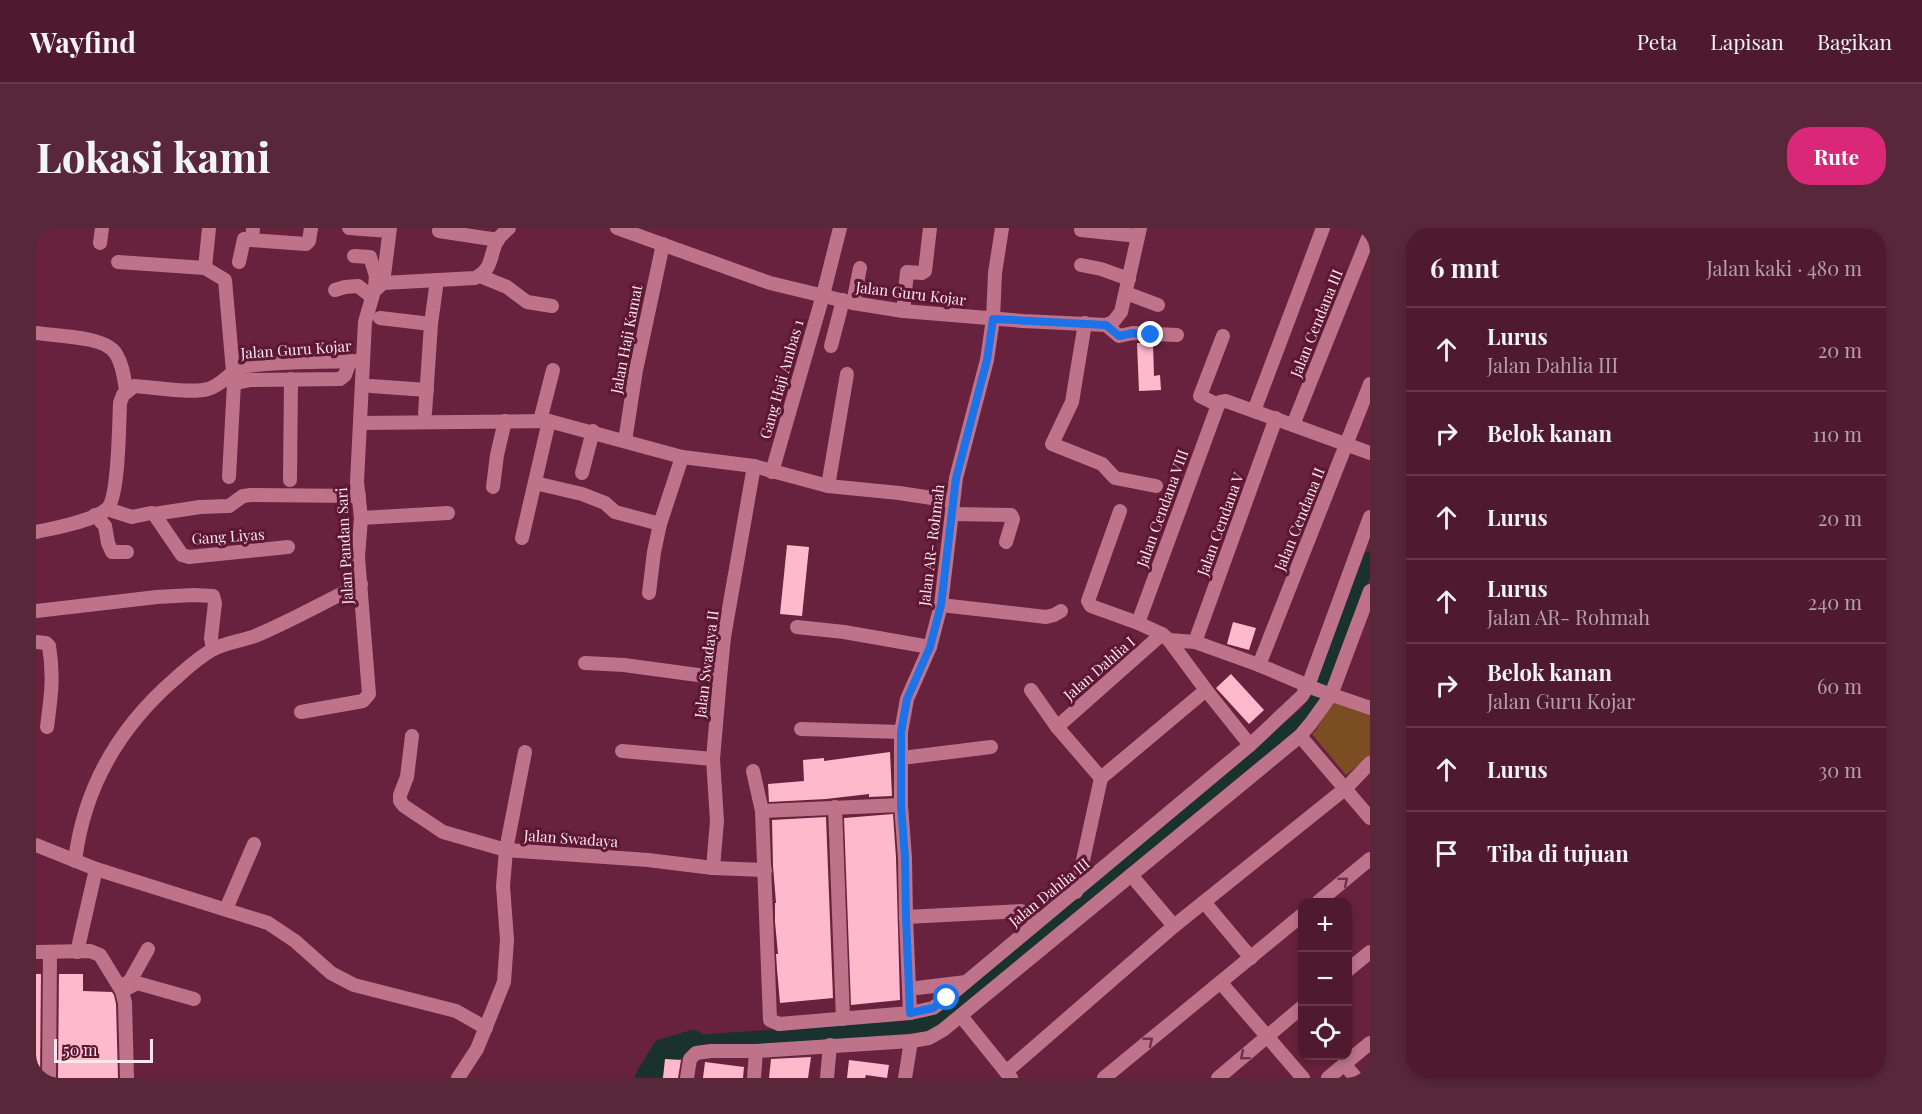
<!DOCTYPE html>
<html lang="id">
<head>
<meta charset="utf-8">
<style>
  :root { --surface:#4f1a2e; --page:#59273a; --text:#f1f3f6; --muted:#b3a1aa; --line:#66384a; --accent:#db2777 }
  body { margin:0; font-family:"Playfair Display",serif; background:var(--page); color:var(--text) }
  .controls { position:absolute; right:18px; bottom:18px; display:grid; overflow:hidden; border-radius:12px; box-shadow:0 3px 9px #0003 }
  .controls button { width:54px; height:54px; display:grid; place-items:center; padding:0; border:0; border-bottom:2px solid var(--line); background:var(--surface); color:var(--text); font:30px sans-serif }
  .scale { position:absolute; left:18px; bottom:15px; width:99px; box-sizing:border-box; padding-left:6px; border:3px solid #fae7ec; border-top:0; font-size:16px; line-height:21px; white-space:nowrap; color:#fae7ec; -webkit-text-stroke:4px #5d1733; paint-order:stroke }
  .stop { position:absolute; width:18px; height:18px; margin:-14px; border:4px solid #1a73e8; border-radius:50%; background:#fff }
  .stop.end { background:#1a73e8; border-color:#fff; box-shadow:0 2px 6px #0008 }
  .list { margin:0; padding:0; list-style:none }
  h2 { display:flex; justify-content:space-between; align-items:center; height:78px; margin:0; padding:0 24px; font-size:26px }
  h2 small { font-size:20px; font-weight:400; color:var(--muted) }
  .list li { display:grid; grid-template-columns:39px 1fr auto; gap:18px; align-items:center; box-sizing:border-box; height:84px; padding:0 24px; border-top:2px solid var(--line) }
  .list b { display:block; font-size:22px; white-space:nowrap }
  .list p { margin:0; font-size:20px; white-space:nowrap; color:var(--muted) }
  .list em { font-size:20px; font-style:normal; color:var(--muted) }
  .icon { flex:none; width:33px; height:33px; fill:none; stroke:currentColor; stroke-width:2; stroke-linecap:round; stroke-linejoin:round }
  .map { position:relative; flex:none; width:1334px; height:850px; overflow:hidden; border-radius:24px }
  header { display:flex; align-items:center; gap:36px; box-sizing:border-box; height:84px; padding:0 30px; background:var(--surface); border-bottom:2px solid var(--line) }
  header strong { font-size:28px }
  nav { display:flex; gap:33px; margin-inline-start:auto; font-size:21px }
  .intro { display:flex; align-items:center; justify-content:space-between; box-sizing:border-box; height:144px; padding:0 36px }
  h1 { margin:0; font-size:42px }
  .button { padding:15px 27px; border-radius:24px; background:var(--accent); color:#fff; font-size:21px; font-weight:700 }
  main { display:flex; gap:36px; padding:0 36px }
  aside { flex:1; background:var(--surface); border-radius:24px; box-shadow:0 3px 9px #0003 }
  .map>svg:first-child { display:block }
  .green { fill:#7c4c22 }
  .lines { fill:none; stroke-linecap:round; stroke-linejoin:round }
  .canal { stroke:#1a322d; stroke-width:14 }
  .river { stroke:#1a322d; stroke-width:24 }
  .building { fill:#feb9cd }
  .minor { stroke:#be738b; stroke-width:14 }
  .oneway { stroke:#752e49 }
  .route { stroke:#1a73e8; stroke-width:8 }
  .labels { text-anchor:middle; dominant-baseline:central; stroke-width:6; stroke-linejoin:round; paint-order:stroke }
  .street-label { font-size:15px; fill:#fae7ec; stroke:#5d1733 }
</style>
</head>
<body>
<header>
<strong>Wayfind</strong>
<nav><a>Peta</a><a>Lapisan</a><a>Bagikan</a></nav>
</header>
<div class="intro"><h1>Lokasi kami</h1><a class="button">Rute</a></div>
<main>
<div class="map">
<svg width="1334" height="850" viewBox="0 0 1334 850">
  <rect width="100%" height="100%" fill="#69223d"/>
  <path class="green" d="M1298,469L1334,483V528L1310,547L1276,506L1281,501Z"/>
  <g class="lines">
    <path class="canal" d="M657,814L866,800L892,796L909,786L1270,486L1277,477L1287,453L1334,330"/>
    <path class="river" d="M611,850L627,823L657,814"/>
  </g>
  <g class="building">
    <path d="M1101,115H1117L1118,148L1124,147L1125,162L1103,163Z"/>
    <path d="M751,317L773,319L766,388L744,386Z"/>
    <path d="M1197,394L1220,400L1213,422L1191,416Z"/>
    <path d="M1195,446L1228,482L1213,496L1180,460Z"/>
    <path d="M854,524L856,568L833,569V566L790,571L733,574L732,556L768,553L767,532L788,530V533Z"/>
    <path d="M857,586L860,630L864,772L815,777L808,590Z"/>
    <path d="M790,589L797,770L744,775L741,741L740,726H742L739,694V675H740L737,638L736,592Z"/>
    <path d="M0,746H5L4,849H0Z"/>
    <path d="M23,746H47V763L76,764L78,767L80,776L82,850H22Z"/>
    <path d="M775,829L772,850H733L735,831Z"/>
    <path d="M629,831L645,832L642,850H627Z"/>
    <path d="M813,832L853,837L851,850L830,847L829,850H811Z"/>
    <path d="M669,834L708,839L707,850H667Z"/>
  </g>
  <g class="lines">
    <g class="minor">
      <path d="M217,0L216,12L270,16L273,13L275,0"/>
      <path d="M313,0L353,3"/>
      <path d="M581,0L734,55L817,75L867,83L987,93L1070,97L1077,94L1085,84L1104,0"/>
      <path d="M1045,2L1102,8"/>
      <path d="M403,3L462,12"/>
      <path d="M64,15L66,0"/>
      <path d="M318,28L334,29L340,48L339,58"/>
      <path d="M82,34L169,40L189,52L198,155L193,249"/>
      <path d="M203,34L208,11L216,12"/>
      <path d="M1045,37L1065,41L1093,51"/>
      <path d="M169,40L173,0"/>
      <path d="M444,48L471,59L491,74L516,78"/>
      <path d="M347,55L354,0"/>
      <path d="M299,62L309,59L322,58L336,69"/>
      <path d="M1090,65L1122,77"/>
      <path d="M817,75L824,40"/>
      <path d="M867,83L871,44L886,45L889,43L894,0"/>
      <path d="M344,90L395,96"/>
      <path d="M1049,95L1036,174L1016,216L1066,236L1079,250L1120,258"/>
      <path d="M1070,97L1083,108L1097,105L1141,107"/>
      <path d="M0,105C20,108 70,108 80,126C87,137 88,150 90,162"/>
      <path d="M795,118L807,72"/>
      <path d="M198,155L214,152L304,151L309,147L314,133"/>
      <path d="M335,158L391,162"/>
      <path d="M1182,177L1184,174L1190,173L1334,225"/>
      <path d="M1182,177L1164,168L1187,108"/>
      <path d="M1218,183L1287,0"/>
      <path d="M389,185L395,96L401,52"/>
      <path d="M504,193L517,142"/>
      <path d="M325,195L513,193L646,229L718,238L792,258L863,265L916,273"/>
      <path d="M1257,197L1334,5"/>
      <path d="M589,213L600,142L627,16"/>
      <path d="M736,244L787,67L804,0"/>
      <path d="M546,245L557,203"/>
      <path d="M254,252L255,151"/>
      <path d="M499,255L546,266L569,275L579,284L624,296L646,229"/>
      <path d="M792,258L811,146"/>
      <path d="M457,259L461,227L469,193"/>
      <path d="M71,281L96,289L115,285L118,286L146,327L153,329L252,319"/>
      <path d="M1084,283L1052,373L1055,378L1102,395L1126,406L1133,412L1159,414L1223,437L1282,462L1334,480"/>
      <path d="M118,286L164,279L193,278L207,268L215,267L323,268"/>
      <path d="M916,286L975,287L977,291L970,314"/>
      <path d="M59,287L69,298L72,315L76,324H91"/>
      <path d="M325,290L412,285"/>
      <path d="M0,304C18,300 58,293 71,281C83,270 83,194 84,175L87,167L98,158C118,159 154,166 172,161C188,157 194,141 211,138C249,133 288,134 327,133"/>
      <path d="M486,310L513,193"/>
      <path d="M613,365L618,324L624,296"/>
      <path d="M905,377L1010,389L1018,387L1025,383"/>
      <path d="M0,383L121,369L157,367L177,368L179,375L175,410L177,421"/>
      <path d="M1102,395L1182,177"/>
      <path d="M761,399L808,404L894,419"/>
      <path d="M1133,412L1170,462L1214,517"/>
      <path d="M0,414L10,415L13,418C18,448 15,469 11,499"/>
      <path d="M1159,414L1240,190"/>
      <path d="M549,435L588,437L684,450"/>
      <path d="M1223,437L1334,156"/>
      <path d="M995,462L1021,499L1065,550"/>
      <path d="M265,484L327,473L333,466L322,329L325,290L321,254L329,94L338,63L347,55L439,50C458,41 453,26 462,11C465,7 470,3 473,0"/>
      <path d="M1021,499L1126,406"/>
      <path d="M765,501L865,504"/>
      <path d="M376,508L371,549L364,567V573L368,578L407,604L470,622L612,632L677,640L729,642"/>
      <path d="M1264,508L1334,590"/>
      <path d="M586,523L677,531"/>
      <path d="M866,530L955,519"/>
      <path d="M717,543L726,583L734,792L743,796L874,785L897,780L911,770L1214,517L1266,468L1272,458L1334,289"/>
      <path d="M1065,550L1170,462"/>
      <path d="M799,579L807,791"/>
      <path d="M726,583L865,577"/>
      <path d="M0,617L60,641L232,695L259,713L295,745L318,757L420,783L450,800"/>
      <path d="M39,633C48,558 83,499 140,450C151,440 162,430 176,422C188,415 205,413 219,408C255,393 290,373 325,356"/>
      <path d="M677,640L681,593L677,531L684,450L688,409L718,238"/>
      <path d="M1095,647L1138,698"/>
      <path d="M1040,664L1065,550"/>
      <path d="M1168,674L1215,730"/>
      <path d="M1282,674L1334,631"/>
      <path d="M190,681L218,616"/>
      <path d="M870,689L985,683L1003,692"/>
      <path d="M0,724L54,723L64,727L86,763L89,775L91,850"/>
      <path d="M41,724L60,641"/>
      <path d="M1312,742L1334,724"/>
      <path d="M1185,755L1267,850"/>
      <path d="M86,758L94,753L112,721"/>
      <path d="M873,761L930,754"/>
      <path d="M86,763L101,755L158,771"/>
      <path d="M874,785L870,689L869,630L865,577V504L871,471L894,419L905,377L920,250L951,132L957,91L959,45L966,0"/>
      <path d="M925,788L975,850"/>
      <path d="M1308,836L1320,850"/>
      <path d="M970,844L1138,698L1310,560L1334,535"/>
      <path d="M13,850L14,724"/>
      <path d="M422,850L441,821L468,754L471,712L467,658L470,622L489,524"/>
      <path d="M651,850L654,831L660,825L675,823H720L875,813L893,810L907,802L1264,508L1275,495L1295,467L1334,363"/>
      <path d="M718,850L720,823"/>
      <path d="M791,850L794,817"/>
      <path d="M869,850L875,813"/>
      <path d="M1068,850L1266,687"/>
      <path d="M1182,850L1266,779"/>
      <path d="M1292,850L1334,815"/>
    </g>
  </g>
  <defs><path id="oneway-chevron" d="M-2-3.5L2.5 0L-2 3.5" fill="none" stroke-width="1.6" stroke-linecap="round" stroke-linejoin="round" transform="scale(1.5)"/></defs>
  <g class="oneway">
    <use href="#oneway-chevron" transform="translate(1308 653) rotate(-40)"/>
    <use href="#oneway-chevron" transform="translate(1113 813) rotate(-39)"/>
    <use href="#oneway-chevron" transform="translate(1208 828) rotate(140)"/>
  </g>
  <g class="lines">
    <path class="route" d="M911,770L897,780L874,785L870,689L869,630L865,577V504L871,471L894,419L905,377L920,250L951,132L957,91L1070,97L1083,108L1097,105L1115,107"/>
  </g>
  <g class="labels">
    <g class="street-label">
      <text transform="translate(875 65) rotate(7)">Jalan Guru Kojar</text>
      <text transform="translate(1280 95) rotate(-68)">Jalan Cendana III</text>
      <text transform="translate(590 111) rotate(-79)">Jalan Haji Kamat</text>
      <text transform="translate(260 121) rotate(-4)">Jalan Guru Kojar</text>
      <text transform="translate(745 151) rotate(-74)">Gang Haji Ambas 1</text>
      <text transform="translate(1126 280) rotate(-70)">Jalan Cendana VIII</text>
      <text transform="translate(1263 291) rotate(-68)">Jalan Cendana II</text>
      <text transform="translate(1184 296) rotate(-70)">Jalan Cendana V</text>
      <text transform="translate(192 308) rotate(-4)">Gang Liyas</text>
      <text transform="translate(895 317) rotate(-83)">Jalan AR- Rohmah</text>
      <text transform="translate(308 318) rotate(-93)">Jalan Pandan Sari</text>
      <text transform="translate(670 436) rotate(-83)">Jalan Swadaya II</text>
      <text transform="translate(1063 440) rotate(-41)">Jalan Dahlia I</text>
      <text transform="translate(535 610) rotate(4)">Jalan Swadaya</text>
      <text transform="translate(1013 664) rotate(-39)">Jalan Dahlia III</text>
    </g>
  </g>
</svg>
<div class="controls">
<button>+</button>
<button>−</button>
<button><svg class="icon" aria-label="locate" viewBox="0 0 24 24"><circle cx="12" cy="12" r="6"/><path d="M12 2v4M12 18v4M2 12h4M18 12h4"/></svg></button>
</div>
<div class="scale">50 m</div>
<div class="stop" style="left:911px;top:770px"></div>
<div class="stop end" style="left:1115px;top:107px"></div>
</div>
<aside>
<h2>6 mnt<small>Jalan kaki · 480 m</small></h2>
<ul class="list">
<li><svg class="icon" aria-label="ahead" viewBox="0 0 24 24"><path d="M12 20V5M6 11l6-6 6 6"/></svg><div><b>Lurus</b><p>Jalan Dahlia III</p></div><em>20 m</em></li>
<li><svg class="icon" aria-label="right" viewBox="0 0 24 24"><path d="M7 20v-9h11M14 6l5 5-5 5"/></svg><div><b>Belok kanan</b></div><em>110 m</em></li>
<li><svg class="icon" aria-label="ahead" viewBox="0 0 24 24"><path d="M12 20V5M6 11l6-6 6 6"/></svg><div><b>Lurus</b></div><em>20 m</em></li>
<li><svg class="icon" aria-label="ahead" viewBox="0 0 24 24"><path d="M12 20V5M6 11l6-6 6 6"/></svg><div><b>Lurus</b><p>Jalan AR- Rohmah</p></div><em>240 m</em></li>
<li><svg class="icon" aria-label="right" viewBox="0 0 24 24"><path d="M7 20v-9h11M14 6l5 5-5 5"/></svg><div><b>Belok kanan</b><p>Jalan Guru Kojar</p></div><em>60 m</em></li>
<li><svg class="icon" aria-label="ahead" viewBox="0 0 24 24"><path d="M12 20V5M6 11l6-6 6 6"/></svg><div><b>Lurus</b></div><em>30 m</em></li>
<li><svg class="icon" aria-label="arrive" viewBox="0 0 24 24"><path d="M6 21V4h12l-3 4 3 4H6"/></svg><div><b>Tiba di tujuan</b></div></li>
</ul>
</aside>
</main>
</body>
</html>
